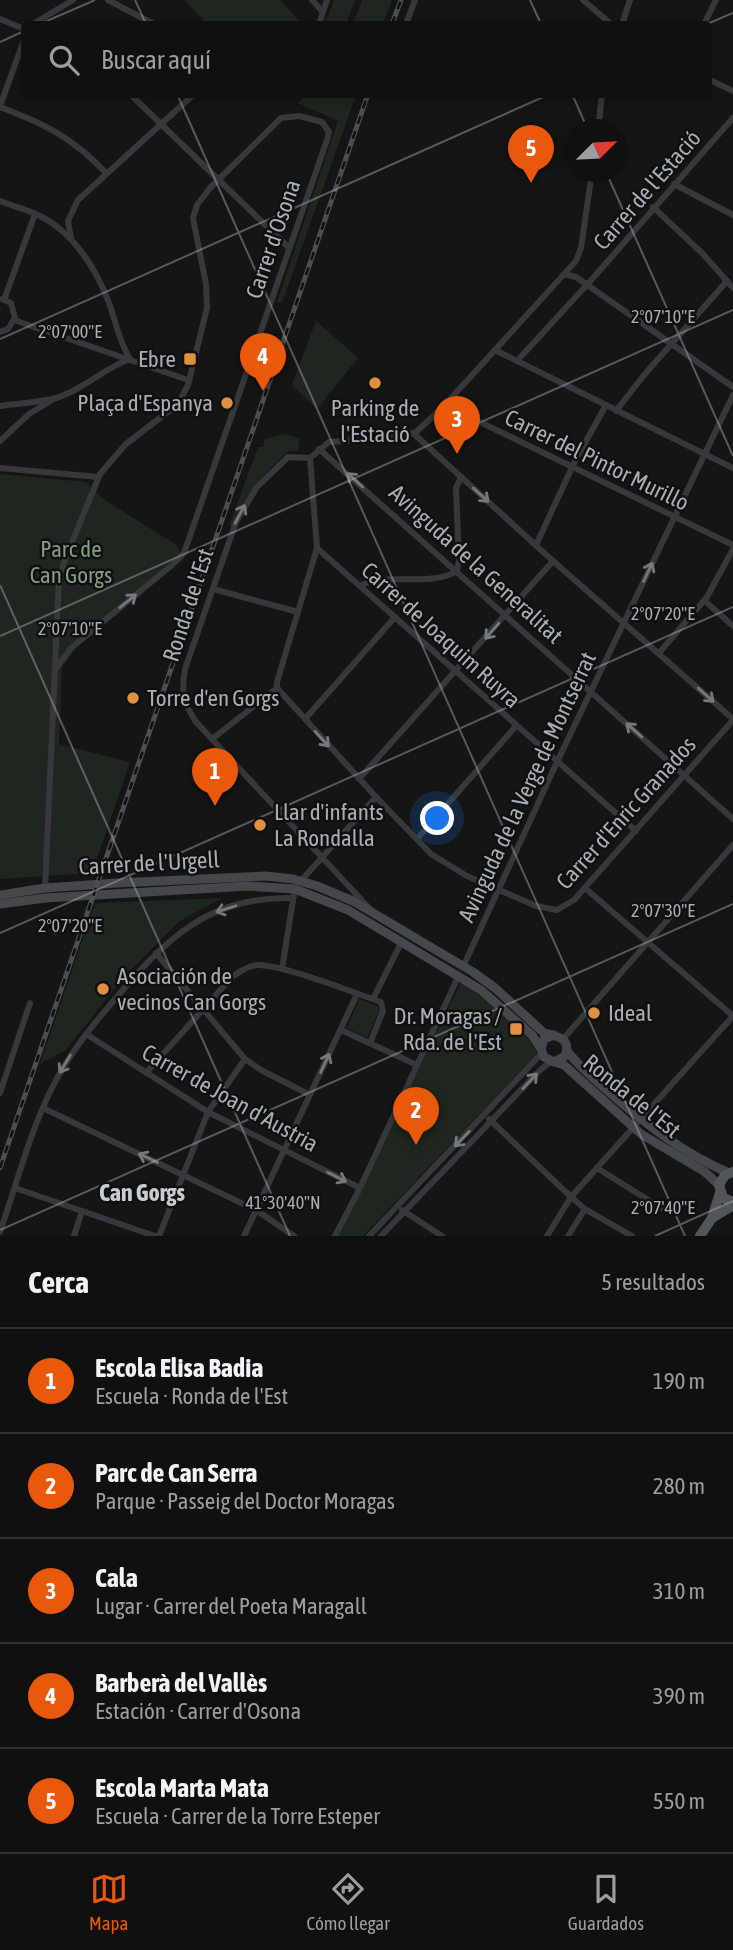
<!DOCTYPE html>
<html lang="es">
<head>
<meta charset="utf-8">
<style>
  :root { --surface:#101010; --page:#1e1e1e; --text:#f1f3f6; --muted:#9c9d9f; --line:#303030; --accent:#ea580c }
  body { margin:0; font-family:"Asap Condensed",sans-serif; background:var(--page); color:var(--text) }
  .compass { position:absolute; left:565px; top:119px; width:63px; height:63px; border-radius:50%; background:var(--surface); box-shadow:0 4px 10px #0003; rotate:66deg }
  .you { position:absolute; left:438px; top:819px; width:24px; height:24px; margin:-18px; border:5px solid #fff; border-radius:50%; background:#1a73e8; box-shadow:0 0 0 10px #1a73e833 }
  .badge { display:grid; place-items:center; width:46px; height:46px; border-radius:50%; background:var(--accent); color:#fff; font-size:23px; font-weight:700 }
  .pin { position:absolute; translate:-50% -58px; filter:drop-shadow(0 2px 4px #0008) }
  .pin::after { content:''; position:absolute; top:37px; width:24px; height:21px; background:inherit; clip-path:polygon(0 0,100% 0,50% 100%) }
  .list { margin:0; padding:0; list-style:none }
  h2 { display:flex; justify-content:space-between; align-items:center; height:91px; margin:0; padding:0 28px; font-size:30px }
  h2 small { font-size:23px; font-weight:400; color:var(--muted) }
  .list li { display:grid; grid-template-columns:46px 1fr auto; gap:21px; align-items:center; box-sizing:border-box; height:105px; padding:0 28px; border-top:2px solid var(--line) }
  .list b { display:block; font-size:26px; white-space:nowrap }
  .list p { margin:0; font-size:23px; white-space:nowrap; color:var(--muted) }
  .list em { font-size:23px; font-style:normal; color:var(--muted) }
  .icon { flex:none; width:38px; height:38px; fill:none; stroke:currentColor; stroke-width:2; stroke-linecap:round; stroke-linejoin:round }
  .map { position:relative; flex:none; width:733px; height:1236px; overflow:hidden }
  .search { position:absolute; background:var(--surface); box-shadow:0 4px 10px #0003; left:21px; right:21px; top:21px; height:77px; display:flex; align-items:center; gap:18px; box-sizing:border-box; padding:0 24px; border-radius:7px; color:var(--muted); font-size:26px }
  .sheet { height:616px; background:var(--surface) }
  nav { display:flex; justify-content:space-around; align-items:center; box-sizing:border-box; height:98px; border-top:2px solid var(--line); background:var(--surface); font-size:19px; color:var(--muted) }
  nav a { display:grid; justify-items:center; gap:4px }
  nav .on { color:var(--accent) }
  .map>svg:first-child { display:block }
  .green { fill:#1f261f }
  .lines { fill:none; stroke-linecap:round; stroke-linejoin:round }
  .street { stroke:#36383b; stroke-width:6 }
  .secondary { stroke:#44474b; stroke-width:9 }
  .primary { stroke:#52555a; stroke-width:10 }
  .rail-casing { stroke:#4b4e52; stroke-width:5 }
  .rail { stroke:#101011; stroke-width:2.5; stroke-dasharray:8; stroke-linecap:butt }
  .oneway { stroke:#75797e }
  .ticks { fill:none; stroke:#a8aeb5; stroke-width:2; stroke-opacity:0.45 }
  .poi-dot { fill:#e19042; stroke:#101011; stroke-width:2.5 }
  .labels { text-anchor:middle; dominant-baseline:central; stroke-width:5; stroke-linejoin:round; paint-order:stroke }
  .street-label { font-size:23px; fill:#a8aeb5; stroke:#101011 }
  .poi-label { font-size:23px; fill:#a8aeb5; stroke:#101011; text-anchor:start }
  .park-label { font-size:23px; fill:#849f81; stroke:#101011 }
  .neighbourhood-label { font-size:24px; font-weight:bold; fill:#c8cdd2; stroke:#101011 }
  .ticks-label { font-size:18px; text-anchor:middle; fill:#a8aeb5; stroke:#101011; stroke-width:5; stroke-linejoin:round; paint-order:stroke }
</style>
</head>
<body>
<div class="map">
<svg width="733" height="1236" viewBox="0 0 733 1236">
  <rect width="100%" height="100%" fill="#151516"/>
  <g class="green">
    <path d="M184,0H280L301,22L299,24H207Z"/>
    <path d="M334,0H355L346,24H325Z"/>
    <path d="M362,0H392L383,24H353Z"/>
    <path d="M300,95H356L282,303L277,302L338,121L298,103L303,98Z"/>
    <path d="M316,321L358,358L317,409L292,385Z"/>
    <path d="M283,434L300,438L298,451H289C259,476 248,493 232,527L229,526L258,447H263L265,439Z"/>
    <path d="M0,474L86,482L103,499L175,544L185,558L76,648L62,667L59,744L130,762L92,873L0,879Z"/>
    <path d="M223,898L178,922L123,978L66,1050L40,1064L95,903Z"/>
    <path d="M461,982C487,999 524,1026 537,1054L363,1236H337Z"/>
    <path d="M359,999L378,1006L379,1011L367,1038L347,1028Z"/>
  </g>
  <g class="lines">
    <g class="street">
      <path d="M108,0L154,24"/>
      <path d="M312,0L323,12"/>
      <path d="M583,0L611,24"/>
      <path d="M0,19L24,29"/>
      <path d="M33,24L73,0"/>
      <path d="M319,24L327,0"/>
      <path d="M406,24L415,0"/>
      <path d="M622,24L630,0"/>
      <path d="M704,24L716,0"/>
      <path d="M708,79L733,91"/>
      <path d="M130,94L289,248"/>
      <path d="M0,106L24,40"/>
      <path d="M0,107C45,124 72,137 106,173"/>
      <path d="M598,130L602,94"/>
      <path d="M674,184L733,215"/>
      <path d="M0,201C13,206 28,210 40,216C73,232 97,270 109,303C116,322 119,342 130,359"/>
      <path d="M653,207L703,254L733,288"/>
      <path d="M71,238L68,221L78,200L194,94"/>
      <path d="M564,274L576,277L733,387"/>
      <path d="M4,300L35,214"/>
      <path d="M14,320L188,380"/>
      <path d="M0,332L8,329L15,318L11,303L2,299"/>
      <path d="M495,350L733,468"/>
      <path d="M517,361L594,277L733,118"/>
      <path d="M445,405L733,545"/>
      <path d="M0,406C18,403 38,403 56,398C83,390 104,368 130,359"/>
      <path d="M616,411L644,375L727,281"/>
      <path d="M413,433L553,561L733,719"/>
      <path d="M0,441L29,414L52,400"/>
      <path d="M319,449L733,819"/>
      <path d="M310,458L288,457L257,487L236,522L185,669C181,693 183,702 196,722L370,909"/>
      <path d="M310,458L329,442L402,437L416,432L443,407L576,261L581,248L592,172"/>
      <path d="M0,468L98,477"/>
      <path d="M536,545L575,461L606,405"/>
      <path d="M317,548L636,831"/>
      <path d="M360,586C387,571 429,588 457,571L459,561L456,488L461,477"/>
      <path d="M213,589L298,612"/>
      <path d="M705,601L733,626"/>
      <path d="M659,653L707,597L733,549"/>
      <path d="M277,688L376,797L431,854L467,876L536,906L557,910L574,900L733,720"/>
      <path d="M305,719L395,617"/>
      <path d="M212,739L277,688V682L317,548L310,458"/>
      <path d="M359,779L553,561"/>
      <path d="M417,839L516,726"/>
      <path d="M300,882L376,797"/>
      <path d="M585,888L733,1016"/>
      <path d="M45,889L59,578L66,557L100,474L126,444L178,404L188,385L207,308L206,284L193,218L197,205L210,188L281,118L299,116L322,122L329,132L327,140L184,553L172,565L71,648L55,670"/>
      <path d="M156,953L245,1059L261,1070L310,1095"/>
      <path d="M463,967L557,762L733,395"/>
      <path d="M282,969L294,894"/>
      <path d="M373,999L402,941"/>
      <path d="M341,1030L417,1065"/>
      <path d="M86,1034L208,1112L360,1188"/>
      <path d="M563,1039L733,845"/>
      <path d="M146,1073L232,977C239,972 247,966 256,965C279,963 355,993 381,1002L383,1011L370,1043"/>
      <path d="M0,1093L30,1003"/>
      <path d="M43,1108L256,1210L294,1236"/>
      <path d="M489,1119L571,1197L585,1209L632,1236"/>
      <path d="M597,1168L661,1208"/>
      <path d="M15,1188L155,1236"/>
      <path d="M402,1210L442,1236"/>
      <path d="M0,1232C17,1183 30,1131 53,1086C69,1054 92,1026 115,999C166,939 208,896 293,898"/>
      <path d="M74,1236L82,1211"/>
      <path d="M159,1236L208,1112L245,1059"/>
      <path d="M244,1236L357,994"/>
      <path d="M335,1236L360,1188L459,975"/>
      <path d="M369,1236L542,1053"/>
      <path d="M381,1236L540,1070L552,1061"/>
      <path d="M547,1236L571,1197L733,1016"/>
      <path d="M568,1236L585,1209"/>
    </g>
    <g class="secondary">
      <path d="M0,895L45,888L117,883L266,876L293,879L317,886L353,901L473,972L495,988L544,1033C557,1036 572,1038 565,1056L554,1062L544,1057L541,1049L544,1039L554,1035"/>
      <path d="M0,904L45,898L248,886L295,889L348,910L481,990L532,1035L541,1049"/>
      <path d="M567,1051C577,1064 590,1075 602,1086C640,1120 682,1153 729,1173"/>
      <path d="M555,1062L564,1065L641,1134L705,1172L719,1185"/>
    </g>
    <g class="primary">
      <path d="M733,1172L725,1175L719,1185L723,1198L733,1202"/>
      <path d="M712,1218L733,1205"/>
      <path d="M700,1236L712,1218L720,1193"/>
    </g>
    <g class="rail-casing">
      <g id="rail">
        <path d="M392,24L401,0"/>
        <path d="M0,1168L368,94"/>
      </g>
    </g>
    <use href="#rail" class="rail"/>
  </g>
  <defs><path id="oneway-shaft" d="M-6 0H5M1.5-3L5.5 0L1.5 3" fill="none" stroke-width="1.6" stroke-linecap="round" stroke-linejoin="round" transform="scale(1.75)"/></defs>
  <g class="oneway">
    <use href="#oneway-shaft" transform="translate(355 480) rotate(-138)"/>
    <use href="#oneway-shaft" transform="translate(481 495) rotate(42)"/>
    <use href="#oneway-shaft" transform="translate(240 514) rotate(-62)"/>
    <use href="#oneway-shaft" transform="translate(648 572) rotate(-65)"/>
    <use href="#oneway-shaft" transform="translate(128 601) rotate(-39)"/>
    <use href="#oneway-shaft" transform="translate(492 631) rotate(131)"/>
    <use href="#oneway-shaft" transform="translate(706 695) rotate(42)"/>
    <use href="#oneway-shaft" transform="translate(634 730) rotate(-138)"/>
    <use href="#oneway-shaft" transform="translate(322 739) rotate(48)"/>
    <use href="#oneway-shaft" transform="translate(226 909) rotate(162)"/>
    <use href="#oneway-shaft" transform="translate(325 1063) rotate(-65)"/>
    <use href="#oneway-shaft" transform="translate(65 1064) rotate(121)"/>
    <use href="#oneway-shaft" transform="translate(530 1081) rotate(-47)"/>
    <use href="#oneway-shaft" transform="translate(462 1139) rotate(134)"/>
    <use href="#oneway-shaft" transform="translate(148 1158) rotate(-154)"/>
    <use href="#oneway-shaft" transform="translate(337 1177) rotate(27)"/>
  </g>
  <path class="ticks" d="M135,0L146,24M530,0L541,24M40,24L95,0M707,24L733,13M0,42L24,31M177,94L685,1236M572,94L588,130M606,172L733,456M0,339L550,94M0,585L290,1236M0,636L733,310M0,933L733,607M0,1230L733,904M655,1236L733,1201"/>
  <g class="poi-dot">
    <rect x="183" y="352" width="14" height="14" rx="3.5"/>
    <circle cx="375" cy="383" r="7"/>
    <circle cx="227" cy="403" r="7"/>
    <circle cx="133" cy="698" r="7"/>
    <circle cx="260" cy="825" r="7"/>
    <circle cx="103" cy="989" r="7"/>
    <circle cx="594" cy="1013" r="7"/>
    <rect x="509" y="1022" width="14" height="14" rx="3.5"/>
  </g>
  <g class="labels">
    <g class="street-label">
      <text transform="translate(647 190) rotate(-49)">Carrer de l'Estació</text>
      <text transform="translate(273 239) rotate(-71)">Carrer d'Osona</text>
      <text transform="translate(597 460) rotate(26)">Carrer del Pintor Murillo</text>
      <text transform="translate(476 564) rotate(42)">Avinguda de la Generalitat</text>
      <text transform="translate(188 605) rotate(-72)">Ronda de l'Est</text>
      <text transform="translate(441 635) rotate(42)">Carrer de Joaquim Ruyra</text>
      <text transform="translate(527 787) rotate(-65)">Avinguda de la Verge de Montserrat</text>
      <text transform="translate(626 813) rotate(-48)">Carrer d'Enric Granados</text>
      <text transform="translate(149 863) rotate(-3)">Carrer de l'Urgell</text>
      <text transform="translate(632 1096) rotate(39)">Ronda de l'Est</text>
      <text transform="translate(230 1098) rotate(29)">Carrer de Joan d'Austria</text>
    </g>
    <g class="poi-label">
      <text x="176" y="359" text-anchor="end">Ebre</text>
      <text x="213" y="403" text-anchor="end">Plaça d'Espanya</text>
      <text x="375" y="408" text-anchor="middle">Parking de<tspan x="375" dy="26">l'Estació</tspan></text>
      <text x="147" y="698">Torre d'en Gorgs</text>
      <text x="274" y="812">Llar d'infants<tspan x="274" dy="26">La Rondalla</tspan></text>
      <text x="117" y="976">Asociación de<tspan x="117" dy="26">vecinos Can Gorgs</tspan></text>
      <text x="608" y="1013">Ideal</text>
      <text x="502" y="1016" text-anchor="end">Dr. Moragas /<tspan x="502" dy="26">Rda. de l'Est</tspan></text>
    </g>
    <g class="park-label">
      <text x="71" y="549">Parc de<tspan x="71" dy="26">Can Gorgs</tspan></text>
    </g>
    <g class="neighbourhood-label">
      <text x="142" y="1192">Can Gorgs</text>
    </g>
  </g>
  <g class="ticks-label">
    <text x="663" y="323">2°07'10"E</text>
    <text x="70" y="338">2°07'00"E</text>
    <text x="663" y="620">2°07'20"E</text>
    <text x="70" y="635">2°07'10"E</text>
    <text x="663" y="917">2°07'30"E</text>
    <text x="70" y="932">2°07'20"E</text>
    <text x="283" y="1209">41°30'40"N</text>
    <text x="663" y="1214">2°07'40"E</text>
  </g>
</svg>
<svg class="compass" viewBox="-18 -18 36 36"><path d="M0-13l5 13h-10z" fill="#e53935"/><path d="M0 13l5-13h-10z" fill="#9c9d9f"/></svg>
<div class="you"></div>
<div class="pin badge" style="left:215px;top:806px">1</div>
<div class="pin badge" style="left:416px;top:1145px">2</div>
<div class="pin badge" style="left:457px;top:454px">3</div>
<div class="pin badge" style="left:263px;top:391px">4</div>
<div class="pin badge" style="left:531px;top:183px">5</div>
<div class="search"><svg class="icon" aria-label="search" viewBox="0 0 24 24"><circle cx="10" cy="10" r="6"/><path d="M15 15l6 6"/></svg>Buscar aquí</div>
</div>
<section class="sheet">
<h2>Cerca<small>5 resultados</small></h2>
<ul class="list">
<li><span class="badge">1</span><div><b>Escola Elisa Badia</b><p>Escuela · Ronda de l'Est</p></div><em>190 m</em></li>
<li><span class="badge">2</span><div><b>Parc de Can Serra</b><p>Parque · Passeig del Doctor Moragas</p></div><em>280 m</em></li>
<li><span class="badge">3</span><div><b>Cala</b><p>Lugar · Carrer del Poeta Maragall</p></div><em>310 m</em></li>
<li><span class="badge">4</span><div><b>Barberà del Vallès</b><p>Estación · Carrer d'Osona</p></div><em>390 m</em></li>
<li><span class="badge">5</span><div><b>Escola Marta Mata</b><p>Escuela · Carrer de la Torre Esteper</p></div><em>550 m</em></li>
</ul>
</section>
<nav>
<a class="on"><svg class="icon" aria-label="map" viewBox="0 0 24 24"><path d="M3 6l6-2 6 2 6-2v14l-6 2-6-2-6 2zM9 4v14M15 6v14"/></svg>Mapa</a>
<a><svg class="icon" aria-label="directions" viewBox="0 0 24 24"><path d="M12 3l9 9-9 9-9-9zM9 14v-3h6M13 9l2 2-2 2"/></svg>Cómo llegar</a>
<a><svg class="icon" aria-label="saved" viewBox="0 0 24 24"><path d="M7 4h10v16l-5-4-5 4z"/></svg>Guardados</a>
</nav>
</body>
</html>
